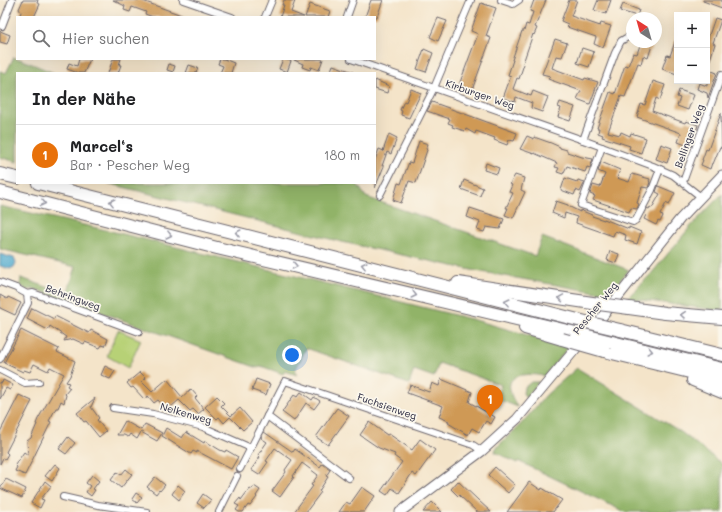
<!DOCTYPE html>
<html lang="de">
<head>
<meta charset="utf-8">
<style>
  :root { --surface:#fff; --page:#f6f6f6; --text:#202124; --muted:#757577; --line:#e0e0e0; --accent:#ea580c }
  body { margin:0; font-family:Mali,sans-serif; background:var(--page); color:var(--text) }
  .controls { position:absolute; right:12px; top:12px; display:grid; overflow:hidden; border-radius:0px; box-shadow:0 4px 16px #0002 }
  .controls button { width:36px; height:36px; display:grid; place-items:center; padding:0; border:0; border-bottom:1px solid var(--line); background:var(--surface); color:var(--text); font:20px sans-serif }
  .compass { position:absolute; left:626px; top:12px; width:36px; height:36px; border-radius:50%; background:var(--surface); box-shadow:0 4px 16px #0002; rotate:323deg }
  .you { position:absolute; left:292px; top:355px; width:14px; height:14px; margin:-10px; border:3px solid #fff; border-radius:50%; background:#1a73e8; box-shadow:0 0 0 6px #1a73e833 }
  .badge { display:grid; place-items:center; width:26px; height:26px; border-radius:50%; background:var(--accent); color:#fff; font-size:13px; font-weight:700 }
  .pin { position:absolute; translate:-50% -33px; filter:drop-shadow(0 1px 2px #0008) }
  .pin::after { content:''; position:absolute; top:21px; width:14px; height:12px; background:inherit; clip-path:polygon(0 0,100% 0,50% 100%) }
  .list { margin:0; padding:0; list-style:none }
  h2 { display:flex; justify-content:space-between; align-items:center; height:52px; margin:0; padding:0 16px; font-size:17px }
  h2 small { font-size:13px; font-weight:400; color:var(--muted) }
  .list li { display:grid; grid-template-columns:26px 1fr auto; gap:12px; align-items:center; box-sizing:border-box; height:60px; padding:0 16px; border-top:1px solid var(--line) }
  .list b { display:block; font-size:15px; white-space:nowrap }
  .list p { margin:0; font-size:13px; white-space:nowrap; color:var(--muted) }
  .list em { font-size:13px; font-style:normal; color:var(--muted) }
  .icon { flex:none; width:22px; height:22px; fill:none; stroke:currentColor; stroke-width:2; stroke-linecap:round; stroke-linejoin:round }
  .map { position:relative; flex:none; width:722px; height:512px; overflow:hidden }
  .search { position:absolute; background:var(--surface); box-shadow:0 4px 16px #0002; left:16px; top:16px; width:360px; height:44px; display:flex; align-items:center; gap:10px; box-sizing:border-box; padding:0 14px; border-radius:0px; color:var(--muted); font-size:15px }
  .panel { position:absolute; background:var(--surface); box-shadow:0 4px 16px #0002; left:16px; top:72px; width:360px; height:112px; border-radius:0px }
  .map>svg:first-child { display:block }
  .green { fill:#b7d176; stroke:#6c7a58 }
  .forest { fill:#91b367; stroke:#5a6a51 }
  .water { fill:#51aace; stroke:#3a6684 }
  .building { fill:#cf9954 }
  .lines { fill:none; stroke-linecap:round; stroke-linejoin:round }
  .street-casing { stroke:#6c666d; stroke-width:8 }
  .secondary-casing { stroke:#6c666d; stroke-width:11 }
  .highway-casing { stroke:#6c666d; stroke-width:14 }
  .street { stroke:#fff; stroke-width:6 }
  .secondary { stroke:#fff; stroke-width:9 }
  .highway { stroke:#fff; stroke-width:12 }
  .highway-bridge-casing { stroke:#6c666d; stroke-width:14; stroke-linecap:butt }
  .highway-bridge { stroke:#fff; stroke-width:12 }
  .oneway { stroke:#9c9ca7 }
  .labels { text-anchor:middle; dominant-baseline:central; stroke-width:3.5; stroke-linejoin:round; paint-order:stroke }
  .street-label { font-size:10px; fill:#22223b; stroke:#fbf7ec }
</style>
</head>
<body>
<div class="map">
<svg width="722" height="512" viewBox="0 0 722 512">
  <rect width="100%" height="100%" fill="#fbf7ec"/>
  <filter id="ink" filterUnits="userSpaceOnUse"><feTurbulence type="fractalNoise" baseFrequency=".025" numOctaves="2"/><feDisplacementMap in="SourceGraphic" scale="8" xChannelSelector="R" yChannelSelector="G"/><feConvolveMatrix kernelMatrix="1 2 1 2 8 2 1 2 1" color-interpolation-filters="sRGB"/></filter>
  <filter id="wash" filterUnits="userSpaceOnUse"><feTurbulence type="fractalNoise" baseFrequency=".012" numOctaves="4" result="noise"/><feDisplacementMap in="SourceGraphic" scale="16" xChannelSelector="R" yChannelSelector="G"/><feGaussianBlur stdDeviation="0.9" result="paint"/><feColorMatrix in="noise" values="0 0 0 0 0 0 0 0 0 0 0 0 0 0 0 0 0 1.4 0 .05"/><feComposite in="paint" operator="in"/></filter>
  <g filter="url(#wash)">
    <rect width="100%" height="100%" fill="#f4e4c9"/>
    <path class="green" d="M118,330L141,340L128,368L107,356Z"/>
    <g class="forest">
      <path d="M14,57L17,59H20L54,73H17V162L0,157V71L6,73Z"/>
      <path d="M107,183H354L357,184L366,197L535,256L542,237L629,270L608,294L476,271L342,242Z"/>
      <path d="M722,194V311L627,298L651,274L691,226Z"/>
      <path d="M0,206L119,233L475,320L569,347L544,376C533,374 506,371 510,390C511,396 514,402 518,407L497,399L501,385L439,363L434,377L414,370L409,384L306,348L295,371L297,375L285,371L283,374L261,366L258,368L32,288L28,291L20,285L21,278L67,294L76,267L0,249Z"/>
      <path d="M577,368L681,432L722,464V512H625L518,461L517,463L495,452L496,448L521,424L547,394Z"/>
      <path d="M531,382H539L526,398L523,393L524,388Z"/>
    </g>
    <path class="water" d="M0,254L14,258L16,263L14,267L10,269L0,266Z"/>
    <g id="blocks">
      <g class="building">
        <path d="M23,0H38L37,3L40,4L34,17H19L21,12L19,9Z"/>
        <path d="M113,0H140L187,17H153L145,14L146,12L132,7L130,12L124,10L125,6Z"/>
        <path d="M284,0L295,1L291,12L304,17H280L284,5H282Z"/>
        <path d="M371,0H383L377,17H365Z"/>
        <path d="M534,0H546L535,27L537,28L534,35L533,34L523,63L524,64L519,79L517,78L513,89L531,96L533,91L548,97L542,112L531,108L532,103L516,97L515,102L503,98L511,76L508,75L513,60H512L522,31H524L526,24L529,25L533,12L530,11Z"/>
        <path d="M569,0H577L571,16L600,26L601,23L611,26L603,48L594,44L596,37L567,27L568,24L561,21Z"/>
        <path d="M598,0H611L606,14L594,10Z"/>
        <path d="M703,0H722V8L703,1Z"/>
        <path d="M481,3L496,8L486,36L491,38L472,90L459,85L478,34L471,31Z"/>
        <path d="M310,4L330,11L328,17H305Z"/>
        <path d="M623,4L639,10L637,16L620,11Z"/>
        <path d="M438,18L447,21L438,41L430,37Z"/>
        <path d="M715,18L721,20L713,43L715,44L708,66L707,41Z"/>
        <path d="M0,31L10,35L7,44L0,42Z"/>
        <path d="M555,39L567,43L562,57L556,56L552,68L584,80L585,78L598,82L590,104L577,99L581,91L548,79L550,76L542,74Z"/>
        <path d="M676,39H677V74L662,69L667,55L670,56Z"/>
        <path d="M641,42H653L648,58L643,56L641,64L638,63L625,97L621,96L608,132L620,135L621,132L630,136L631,133L646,138L641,153L629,149L630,146L602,137L603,135L598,133L599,128H597L610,92L615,94L625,65L628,66L633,53L637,54Z"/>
        <path d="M582,48L594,52L589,67L577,63Z"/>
        <path d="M424,49L433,53L426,72L417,69Z"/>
        <path d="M79,59H90L84,73H78L67,69L69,63L77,66Z"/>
        <path d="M113,59H121L119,65H121L118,73H108Z"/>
        <path d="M220,59H224L234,63L231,73H220L223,66L218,64Z"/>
        <path d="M283,59L291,61L287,72L279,69Z"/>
        <path d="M292,59H323L319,70L311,67L310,70L302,67L303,64Z"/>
        <path d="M169,64L175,66L173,72L167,70Z"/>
        <path d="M189,65L198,68L196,73H186Z"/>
        <path d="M333,65L353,72V73H330Z"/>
        <path d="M707,69L717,73L708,98L707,93L697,89L699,83L707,86Z"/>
        <path d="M375,80L389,86L387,93L375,89Z"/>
        <path d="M653,81L665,85L660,100L656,98L652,111L685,123L686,121L698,125L691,147L678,142L681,133L637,117L641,104L645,105Z"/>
        <path d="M411,89L421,93L409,118L401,115L402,111L400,110L404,101L406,102Z"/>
        <path d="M679,90L694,95L688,110L677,106L680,98L677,97Z"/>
        <path d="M432,102L517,133L514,141L509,140L507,145L494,140L495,138L476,131L475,134L466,129L465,131L452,127L453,125L448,123L450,119L427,111Z"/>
        <path d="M560,102L575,107L570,121L558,117L561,108L558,107Z"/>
        <path d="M721,113L722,148L720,147L713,164L712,163L710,169L701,165L703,160H702L706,149L708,150Z"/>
        <path d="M389,134L397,138L391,154L387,152L382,166H384L375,188V160L379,149L384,151H383Z"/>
        <path d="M527,136L534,139V137L551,143L560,147V148L567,150V152L582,157L593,159L590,168L587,167L585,172L567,166L563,174L557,172L559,168L555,167L557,163L534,153V154L520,149Z"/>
        <path d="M419,141L428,144L426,149L427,150L416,183L409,181L401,203L393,200L398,183L401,184L409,162L412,163Z"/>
        <path d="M661,144L672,148L667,163L656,159Z"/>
        <path d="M601,162L620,170L617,178L629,182L632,174L650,179L649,181L650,182L648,188L642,187L638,200L637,203L639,204L637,209L631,208L629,212L593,200L595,196L590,194L593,185L600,187L605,174L598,171Z"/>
        <path d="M486,163L499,168L497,174L484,170Z"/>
        <path d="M515,175L524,178L521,190L525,192L513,218L505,215L508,208H506L513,193L509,192L512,185L510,184Z"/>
        <path d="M565,178L577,182L578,180L585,182L580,192L576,190L574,195L561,190Z"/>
        <path d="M464,180L483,188L480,196L461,189Z"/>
        <path d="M658,186L675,193L669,205L666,203L660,215L663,216L660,222L658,221L656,225L644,219L646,215L645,214L647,208L649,209L650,207L652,208L660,194L656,192Z"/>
        <path d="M556,201L568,205V206L580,212V210L592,215V216L604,220V219L629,229V227L641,232L637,244L625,240L626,235L615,231L613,236L576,223L577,217L565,213L564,218L552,213Z"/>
        <path d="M470,208L504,219L500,229L486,227L484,232L477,230L480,222L467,217Z"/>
        <path d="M610,251L619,254L616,263L607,260Z"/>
        <path d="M0,295L7,299L8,297L21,303L15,315L0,308Z"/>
        <path d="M32,308L54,319L55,316L89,333L91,330L108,339L105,346L102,345L100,348L85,342L84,344L73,339L64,341L66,337L50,326L48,330L27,319Z"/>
        <path d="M21,330L59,349L57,352L75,361L70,376L66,382L69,383L67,386L70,388L65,394L66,395L64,403L61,401L58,408H56L49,421L51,422L25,475L15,471L17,467L15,465L24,452L28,455L27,441L31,438L37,424H36L38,419L64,374L50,367L48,371L34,364L30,372L24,370L23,372L4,363Z"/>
        <path d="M105,366L115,371L110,379L101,375Z"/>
        <path d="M140,372L146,378L142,382L152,392L167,379L182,397L191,389L197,396L195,398L204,409L198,414L193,409L190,411L179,400L171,407L169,404L165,408L158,400L154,403L148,396L144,399L133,387L131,388L127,383Z"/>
        <path d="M256,379L270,384L266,395L252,390Z"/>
        <path d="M441,379L472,392L469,402L495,417L491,424L486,421L479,432L472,428L468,435L448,423L449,421L439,417L443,406L407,393L410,385L429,392L432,383L439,386Z"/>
        <path d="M3,380L13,385L10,390L6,388L0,399V382L2,383Z"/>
        <path d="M301,392L312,400L314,397L320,401L314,409L306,403L294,421L282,412L294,395L297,397Z"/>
        <path d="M19,395L32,401L6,452L8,454L5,459L3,458L0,464V432Z"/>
        <path d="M217,396L224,403L221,406L231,416L240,408L252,422L243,430L230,417L224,423L219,417L217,419L205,407Z"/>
        <path d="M95,398L91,407L99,418L97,420L106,431L99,437L86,421L84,422L77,413Z"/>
        <path d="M337,408L349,416L328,445L316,437Z"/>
        <path d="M125,421L141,430L145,424L162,433L157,441L141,432L137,439L130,434L128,437L124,435H117Z"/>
        <path d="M369,422L387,435L389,434L412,450L420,439L435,450L419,472L416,476L412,473L399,493L392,488L387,495L381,491L402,462L394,456L395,454L379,448L360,435Z"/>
        <path d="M166,428L182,438L186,432L204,443L205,441L220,450L225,452L226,450L238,457L231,469L197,451V453L193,451L191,454L162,436Z"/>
        <path d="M264,432L293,452L295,449L320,467L322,464L330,470L326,476L328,477L319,491L321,492L306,512H294L313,486L311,485L318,475L302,463L293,476L294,477L280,497L272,491L286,472L285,470L292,460L275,448L266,461L268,462L259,475L251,470L260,457L258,455L267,442L261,438Z"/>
        <path d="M68,437L75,443L66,454L59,449Z"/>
        <path d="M55,464L60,468L52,481L45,476Z"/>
        <path d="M495,467L515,485L508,493L488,475Z"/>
        <path d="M126,469L132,474L121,488L111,480L117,472L121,475Z"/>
        <path d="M92,475L99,481L93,489L95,490L91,496L86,492L90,486L86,483Z"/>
        <path d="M155,477L165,485L160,491L159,490L156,494L147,487Z"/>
        <path d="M6,479L26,489L22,498L0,488Z"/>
        <path d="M45,481L51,486L41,499L44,500L40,508L31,503Z"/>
        <path d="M458,481L478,500L491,512H477L459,495L458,496L451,489Z"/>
        <path d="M529,482L541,490L542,488L562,500L553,512H507Z"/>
        <path d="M178,485L185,491L179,500L172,494Z"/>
        <path d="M254,486L260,490L256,496L257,497L250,506L248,505L243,512H239L236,510L239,506L235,504L240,498L241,500L250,488L252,489Z"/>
        <path d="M362,487L375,496L364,512H339L346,502L350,504Z"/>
        <path d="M136,493L142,497L137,503L132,499Z"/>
        <path d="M203,494L211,500L204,508L197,503Z"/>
        <path d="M432,502L442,512H423Z"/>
      </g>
    </g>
  </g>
  <g filter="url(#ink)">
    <use href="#blocks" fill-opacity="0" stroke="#6c666d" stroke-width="1"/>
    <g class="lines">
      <g class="street-casing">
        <g id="street">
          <path d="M183,0L232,17"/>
          <path d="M501,0L513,4L519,0"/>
          <path d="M265,17L272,0"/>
          <path d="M347,17L353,0"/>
          <path d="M2,26L12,0"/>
          <path d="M351,59L583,140L653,166L673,175L701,197"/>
          <path d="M583,140L615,53L621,41L626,38"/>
          <path d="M602,147L581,205L633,222L636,220L652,190L660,169"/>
          <path d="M683,182L722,74"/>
          <path d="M380,195L434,88L471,0"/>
          <path d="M0,282L16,288L27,294L33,293L139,332"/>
          <path d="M0,359L28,303L27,294"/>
          <path d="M0,370L25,383L39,382"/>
          <path d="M113,408L153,414L203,427L251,448"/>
          <path d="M267,416L349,478"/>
          <path d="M240,469L285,381L473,445L482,451"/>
          <path d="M63,497L98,505L147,512"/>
          <path d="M219,512L237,476"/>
        </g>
      </g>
      <g class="secondary-casing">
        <path id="secondary" d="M400,512L482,451L517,419L598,322L680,219L722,175"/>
      </g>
      <g class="highway-casing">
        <g id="highway">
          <path d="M0,174L17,178"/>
          <path d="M38,183L586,322"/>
          <path d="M0,192L217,248L576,333"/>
          <path d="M458,283L599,304"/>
          <path d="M629,308L665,313L722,318"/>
          <path d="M525,328L562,339"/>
          <path d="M620,330L722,355"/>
          <path d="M612,342L722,369"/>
          <path d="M604,351L722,380"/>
          <path d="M693,380L722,392"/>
        </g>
      </g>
      <use href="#street" class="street"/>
      <use href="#secondary" class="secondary"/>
      <use href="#highway" class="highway"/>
      <g class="highway-bridge-casing">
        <g id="highway-bridge">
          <path d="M599,304L629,308"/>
          <path d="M586,322L620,330"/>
          <path d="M576,333L612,342"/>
          <path d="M562,339L604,351"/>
        </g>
      </g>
      <use href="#highway-bridge" class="highway-bridge"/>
    </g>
    <defs><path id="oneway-chevron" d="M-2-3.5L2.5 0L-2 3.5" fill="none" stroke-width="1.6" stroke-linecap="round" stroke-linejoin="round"/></defs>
    <g class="oneway">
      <use href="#oneway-chevron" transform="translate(112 202) rotate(-166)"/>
      <use href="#oneway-chevron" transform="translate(43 203) rotate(14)"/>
      <use href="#oneway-chevron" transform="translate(238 233) rotate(-166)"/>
      <use href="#oneway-chevron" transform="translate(169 235) rotate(14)"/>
      <use href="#oneway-chevron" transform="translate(364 265) rotate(-166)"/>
      <use href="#oneway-chevron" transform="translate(295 266) rotate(13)"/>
      <use href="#oneway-chevron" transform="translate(414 295) rotate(14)"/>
      <use href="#oneway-chevron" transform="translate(561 298) rotate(-171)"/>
      <use href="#oneway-chevron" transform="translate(507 302) rotate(-166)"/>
      <use href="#oneway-chevron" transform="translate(683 315) rotate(-175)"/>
      <use href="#oneway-chevron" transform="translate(650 351) rotate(14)"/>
    </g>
  </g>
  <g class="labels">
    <g class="street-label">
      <text transform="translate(480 94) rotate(19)">Kirburger Weg</text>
      <text transform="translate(689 136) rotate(-70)">Bellinger Weg</text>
      <text transform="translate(73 297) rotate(20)">Behringweg</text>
      <text transform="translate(595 308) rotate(-51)">Pescher Weg</text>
      <text transform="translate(387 406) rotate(19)">Fuchsienweg</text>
      <text transform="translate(186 413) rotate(16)">Nelkenweg</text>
    </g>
  </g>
</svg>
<div class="controls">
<button>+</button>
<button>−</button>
</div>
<svg class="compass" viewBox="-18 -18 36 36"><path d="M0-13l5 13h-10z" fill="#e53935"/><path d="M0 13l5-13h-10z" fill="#757577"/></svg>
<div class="you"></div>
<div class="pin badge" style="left:490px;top:418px;background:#e8710a">1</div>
<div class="search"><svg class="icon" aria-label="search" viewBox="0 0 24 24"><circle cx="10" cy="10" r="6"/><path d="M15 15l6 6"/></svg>Hier suchen</div>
<section class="panel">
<h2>In der Nähe<small></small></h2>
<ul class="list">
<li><span class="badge" style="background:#e8710a">1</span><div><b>Marcel‘s</b><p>Bar · Pescher Weg</p></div><em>180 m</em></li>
</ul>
</section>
</div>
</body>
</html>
